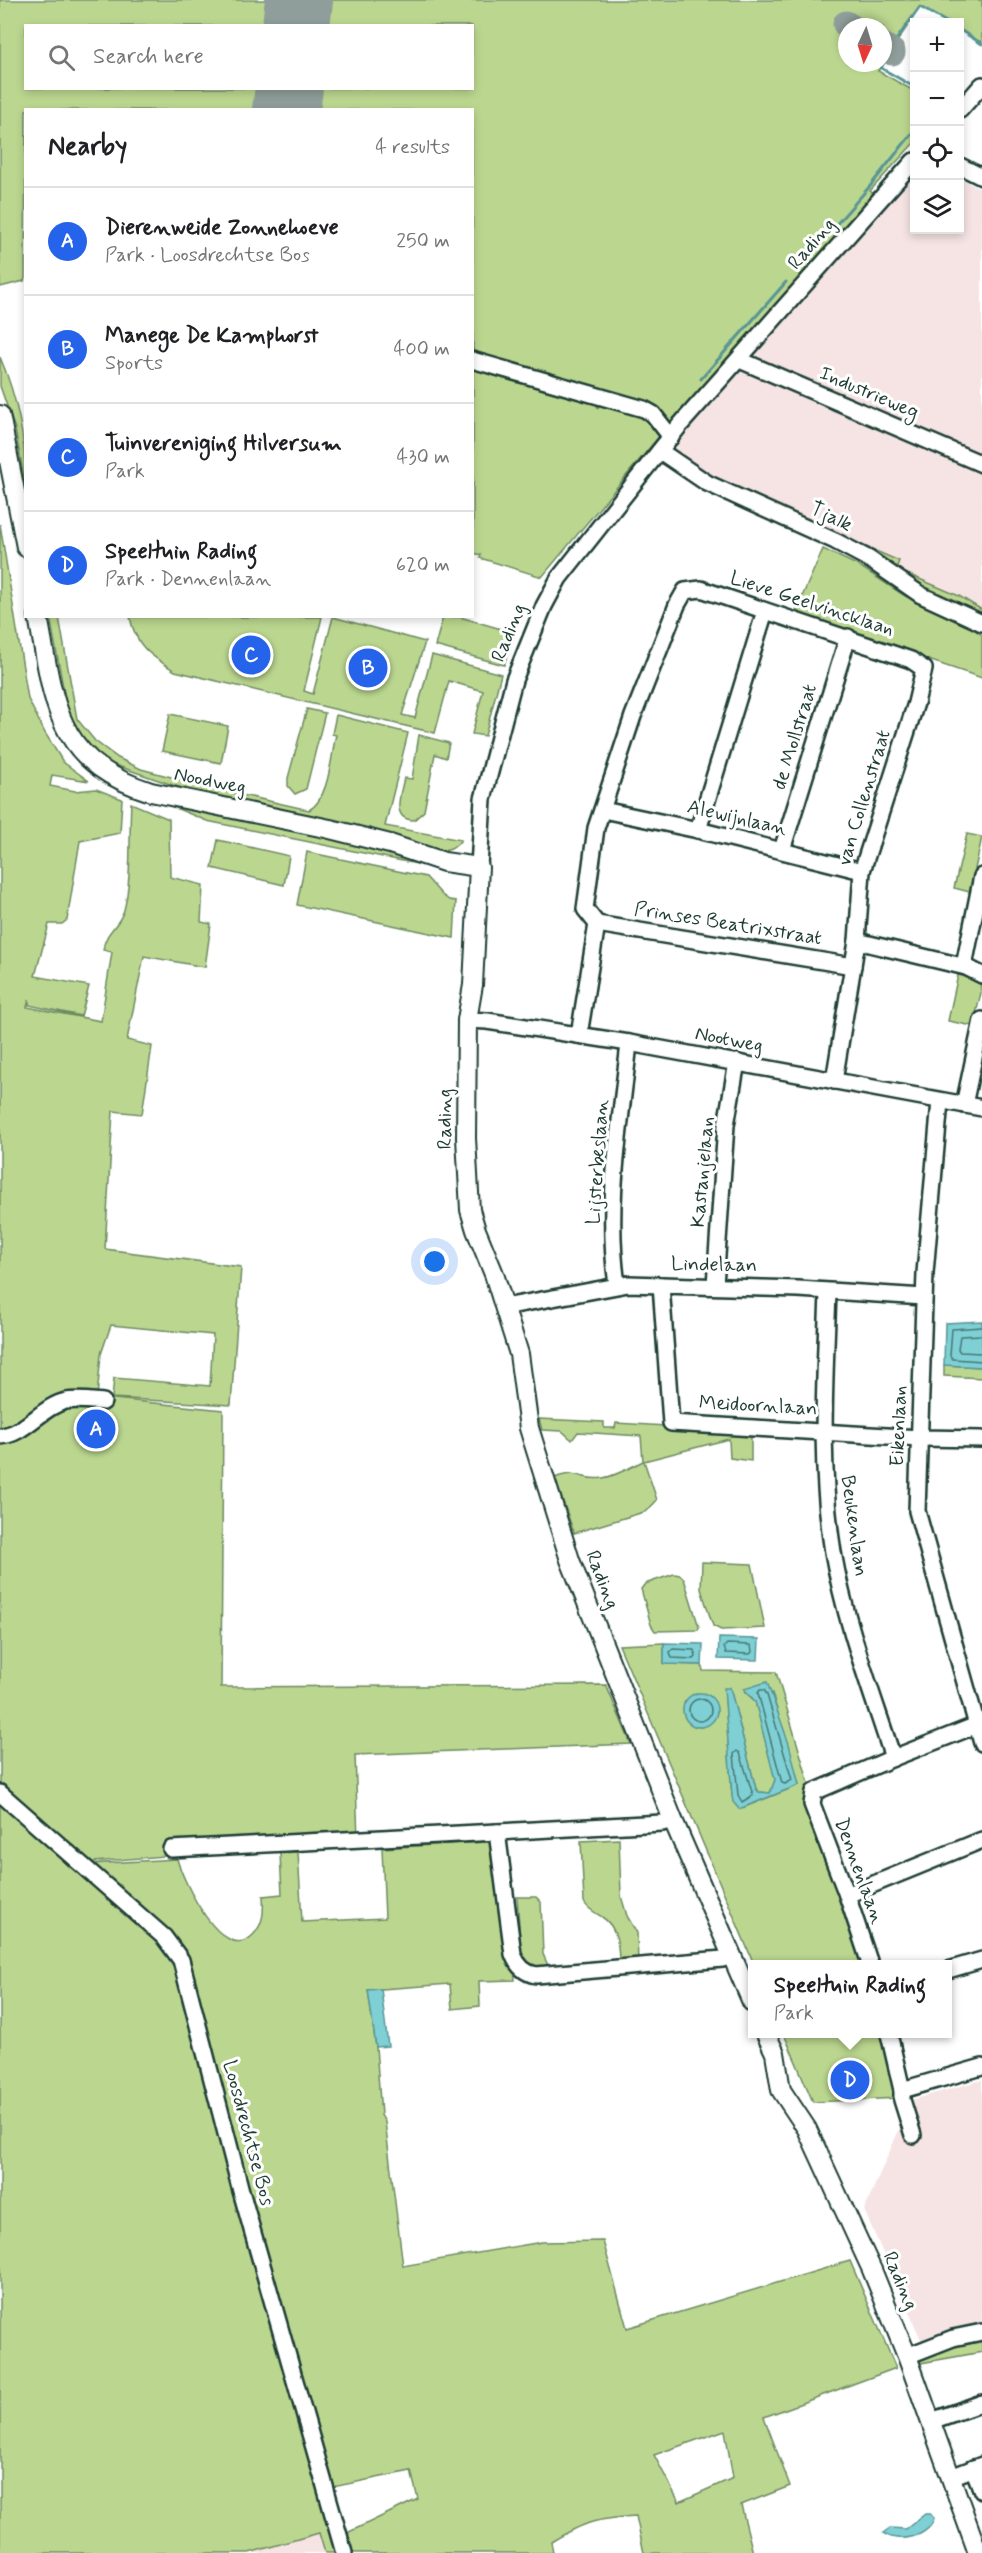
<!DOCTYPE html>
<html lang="en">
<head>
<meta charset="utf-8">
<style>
  :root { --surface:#fff; --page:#f6f6f6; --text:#202124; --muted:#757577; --line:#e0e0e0; --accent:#2563eb }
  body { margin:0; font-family:Mynerve,sans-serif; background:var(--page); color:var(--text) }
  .controls { position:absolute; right:18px; top:18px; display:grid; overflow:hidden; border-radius:0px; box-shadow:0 3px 9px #0003 }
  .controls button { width:54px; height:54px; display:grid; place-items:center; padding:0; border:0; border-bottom:2px solid var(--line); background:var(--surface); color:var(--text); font:30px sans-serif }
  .compass { position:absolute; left:838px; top:18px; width:54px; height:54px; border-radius:50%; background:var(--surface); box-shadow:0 3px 9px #0003; rotate:184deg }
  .you { position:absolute; left:435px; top:1262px; width:21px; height:21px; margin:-15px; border:4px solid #fff; border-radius:50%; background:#1a73e8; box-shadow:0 0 0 9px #1a73e833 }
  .badge { display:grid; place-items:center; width:39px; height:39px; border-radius:50%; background:var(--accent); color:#fff; font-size:20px; font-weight:700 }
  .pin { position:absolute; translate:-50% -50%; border:3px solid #fff; box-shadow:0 2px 6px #0006 }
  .popup { position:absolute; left:748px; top:1960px; width:204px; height:78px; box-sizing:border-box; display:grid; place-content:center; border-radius:0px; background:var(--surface); filter:drop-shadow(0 2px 4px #0005); font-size:20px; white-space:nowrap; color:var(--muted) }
  .popup b { font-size:22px; color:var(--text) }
  .popup::after { content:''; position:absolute; left:50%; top:100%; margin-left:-12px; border:12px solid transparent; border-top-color:var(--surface) }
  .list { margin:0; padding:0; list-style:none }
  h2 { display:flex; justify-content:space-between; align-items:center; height:78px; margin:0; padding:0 24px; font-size:26px }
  h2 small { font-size:20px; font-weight:400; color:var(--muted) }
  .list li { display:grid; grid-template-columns:39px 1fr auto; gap:18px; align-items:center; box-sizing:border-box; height:108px; padding:0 24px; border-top:2px solid var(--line) }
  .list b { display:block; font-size:22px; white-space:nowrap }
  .list p { margin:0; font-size:20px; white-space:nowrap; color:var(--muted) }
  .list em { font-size:20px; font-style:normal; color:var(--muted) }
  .icon { flex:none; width:33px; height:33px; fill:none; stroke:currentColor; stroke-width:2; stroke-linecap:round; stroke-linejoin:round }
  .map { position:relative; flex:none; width:982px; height:2553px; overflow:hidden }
  .search { position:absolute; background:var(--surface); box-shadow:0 3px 9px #0003; left:24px; top:24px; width:450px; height:66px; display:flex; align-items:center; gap:15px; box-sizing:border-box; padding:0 21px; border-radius:0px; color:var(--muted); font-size:22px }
  .panel { position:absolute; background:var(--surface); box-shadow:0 3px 9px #0003; left:24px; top:108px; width:450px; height:510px; border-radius:0px }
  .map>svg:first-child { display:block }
  .built { fill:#f5e4e3 }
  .green { fill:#bbd78f; stroke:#6d8a62; stroke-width:1.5; fill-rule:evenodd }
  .water { fill:#7fd0d5; stroke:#599595; stroke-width:1.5 }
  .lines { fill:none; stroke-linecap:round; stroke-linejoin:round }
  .shore { stroke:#457874; stroke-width:1.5 }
  .stream { stroke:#599595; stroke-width:3 }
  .taxiway { stroke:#8f9e9a; stroke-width:27 }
  .runway { stroke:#8f9e9a; stroke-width:68 }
  .minor-casing { stroke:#1f3d34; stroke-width:20 }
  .major-casing { stroke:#1f3d34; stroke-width:22 }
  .minor { stroke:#fff; stroke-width:15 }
  .major { stroke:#fff; stroke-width:18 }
  .labels { text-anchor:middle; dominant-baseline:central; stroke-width:6; stroke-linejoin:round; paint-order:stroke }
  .street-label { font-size:20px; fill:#1f3d34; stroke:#fff }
</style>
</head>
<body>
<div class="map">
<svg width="982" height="2553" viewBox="0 0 982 2553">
  <rect width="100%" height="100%" fill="#fff"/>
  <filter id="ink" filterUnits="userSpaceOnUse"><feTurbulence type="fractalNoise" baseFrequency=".0167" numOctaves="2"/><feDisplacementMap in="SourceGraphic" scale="12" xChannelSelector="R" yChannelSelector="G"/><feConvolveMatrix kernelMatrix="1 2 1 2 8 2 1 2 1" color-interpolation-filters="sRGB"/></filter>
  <g filter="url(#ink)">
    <g class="built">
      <path d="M914,173V230H960V178L982,190V611L711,477L668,452Z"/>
      <path d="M982,2080V2327L922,2342L864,2210L912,2100Z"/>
      <path d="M319,2533L325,2553H249Z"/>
    </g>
    <g class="green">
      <path d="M0,0H982V43L960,30V22H947L920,7L883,63V27H847V63H883L878,71L914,91V143L870,191L877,196L661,434L542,577L480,558L481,555L473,553V361L594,398L598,408L604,393L473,356L472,110H26L25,278L24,281L0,287ZM26,26H472V88H26Z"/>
      <path d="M0,357C17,397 26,441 25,483L15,429L0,386Z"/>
      <path d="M0,524L28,699L45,733L63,762L89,781L52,775L50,786L75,791L96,789L122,799L120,833L80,841L67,920L62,924H49L35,976L89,986L81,1016L29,1005V1000L27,1007L101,1021L112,952L103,950C105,931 119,927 124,910C132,880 129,835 131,803L169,819L170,877L203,885L201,922L211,924L205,967L144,956L127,1040L152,1046L142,1114L113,1111L105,1249L241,1267L231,1405L112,1398L114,1378L210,1386L213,1335L111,1325L101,1354L97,1397H94L223,1410L221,1687L606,1685L631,1744L355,1755L358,1840L80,1863L161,1940L176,1963L339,2553H325L319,2533L249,2553H0Z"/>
      <path d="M850,540L899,561L896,569L959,596L982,610V620L926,593L849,542Z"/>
      <path d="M823,549L861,567L905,596L966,624L982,635V678L794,615Z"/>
      <path d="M50,617H59L77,719L95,741L118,758L141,769L224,791L309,810C328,800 331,760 335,739L336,735L332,734L336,715L408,733L385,826L461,840C453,850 448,851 436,851L196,793L112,764L91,748L79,734L69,719Z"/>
      <path d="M130,617H322L304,691L313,694L333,617L425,642L402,715L415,718L432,655L501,674L485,736L472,734L483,691L449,681L435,733L175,671C150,655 136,647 130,617Z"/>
      <path d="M443,617H460L515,633L504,665L435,646Z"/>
      <path d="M307,709L325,713L306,789L295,794L288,786V778Z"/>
      <path d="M170,714L228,726L221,763L162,751Z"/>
      <path d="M419,735L449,743L446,758L435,754L424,811L414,820C390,820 401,793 404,778L412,779Z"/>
      <path d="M149,797L394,852L422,865L207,821Z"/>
      <path d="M967,834L982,837L970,892L954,888Z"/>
      <path d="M218,840L289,856L284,885L212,868Z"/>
      <path d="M307,852L426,877L442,895L449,900L456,901L454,938L297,905Z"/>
      <path d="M958,975L972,978L980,983L981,993L973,1026L948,1021Z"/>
      <path d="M944,1365L982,1367V1378L944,1376Z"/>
      <path d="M539,1419L604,1422V1428H615L616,1423L751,1431V1461L730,1458L729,1439L644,1461L657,1500L647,1511L574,1533L555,1478C580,1468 581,1482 603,1478C616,1476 631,1467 643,1461L641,1436L578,1432L572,1440L562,1431L542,1430Z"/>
      <path d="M702,1562L752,1564L765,1628L721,1630L713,1626L701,1589Z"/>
      <path d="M674,1574L680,1575L684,1579L699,1627L698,1630L655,1631L651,1625L641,1589L645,1584Z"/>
      <path d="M664,1643V1664L702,1665L703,1671L776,1672L810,1787L819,1837L865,1964H754L619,1645ZM730,1688L756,1789L759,1792L770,1793L775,1780L773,1770L755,1701L745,1692L772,1693L798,1781L799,1785L745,1807L732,1796L725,1697ZM696,1693L709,1696L715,1703L717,1712L703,1727C687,1728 680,1715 685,1701Z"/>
      <path d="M619,1839L621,1896L627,1916L637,1933L638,1963L619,1965C619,1948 618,1927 602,1917C595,1912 588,1910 584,1902L581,1841Z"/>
      <path d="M504,1841L515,1980L479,1981L480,2006L452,2009L450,1984L368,1990L376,2047L381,2115L385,2122L403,2266L542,2242L603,2241L627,2328L850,2261L896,2368L764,2417L790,2486L741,2505L753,2553H644L636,2516C596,2519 586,2521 551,2542L553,2553H352L348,2537L349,2532L418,2499L411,2471L333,2487L254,2211L187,1958L89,1864L177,1859C183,1881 223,1966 253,1935C264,1924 264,1910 263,1896L282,1894L280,1853L298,1852L302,1922L385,1918L382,1848ZM725,2430L733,2478L679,2502L654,2455Z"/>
      <path d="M517,1897H536L541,1902L543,1954L550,1970L522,1965Z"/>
      <path d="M784,2034H885L900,2098L813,2102Z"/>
      <path d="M982,2340V2352L915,2364C933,2347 958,2344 982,2340Z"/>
    </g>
    <g class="water">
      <path d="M982,1321V1367L944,1365L945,1323Z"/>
      <path d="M719,1638L759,1639L758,1660L718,1659Z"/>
      <path d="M664,1643L703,1644L702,1665L664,1664Z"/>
      <path d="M767,1682L789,1744L799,1785L739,1809L733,1802L732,1796L724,1688H730L756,1789L759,1792L770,1793L775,1780L755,1701L744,1689Z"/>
      <circle cx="700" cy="1710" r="17"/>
      <path d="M381,1989L388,2046L376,2047L368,1990Z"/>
      <path d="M925,2514H930L934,2518C930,2537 897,2544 883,2533L890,2528L906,2529Z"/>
    </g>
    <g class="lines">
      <g class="shore">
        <path d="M982,1327L952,1329L950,1356L953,1359L982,1361"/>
        <path d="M982,1335L960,1336L958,1349L960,1352L982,1353"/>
        <path d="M727,1644L751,1645L752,1652L750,1654L726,1653L724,1647Z"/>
        <path d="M673,1649L694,1650L696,1657L694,1659L672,1658L670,1652Z"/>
        <path d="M760,1690H764L767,1695L792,1780L785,1784L782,1783L758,1693Z"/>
        <circle cx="700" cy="1710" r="11"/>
        <path d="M737,1751L740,1753L753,1795L742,1802L738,1795L734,1754Z"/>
      </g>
      <g class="stream">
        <path d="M960,30L982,44"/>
        <path d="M914,87L881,68L894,43L920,7L946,22"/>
        <path d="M797,269L871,185L914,131"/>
        <path d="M701,379L786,282"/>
      </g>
      <g class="taxiway">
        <path d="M846,24L851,27"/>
        <path d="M883,46L892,52"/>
      </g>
      <g class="runway">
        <path d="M296,26L299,0"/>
        <path d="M286,110L289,88"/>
      </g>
      <g class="minor-casing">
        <g id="minor">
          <path d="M960,110L982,85"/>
          <path d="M960,166L982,177"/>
          <path d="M472,360L644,409L653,414L671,437"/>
          <path d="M740,360L982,464"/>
          <path d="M660,451L707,483L835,541L869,559L921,595L982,623"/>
          <path d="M603,810L698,830L862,871"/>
          <path d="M698,830L765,611"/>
          <path d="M782,850L848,637"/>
          <path d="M479,867L483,799L514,680L544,606L559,578L680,425L914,161"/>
          <path d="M597,924L853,966"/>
          <path d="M857,941L966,967L982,975"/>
          <path d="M964,966L982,876"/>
          <path d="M467,1020L487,1021L629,1043L982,1108"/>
          <path d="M579,1035L597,924L585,909L596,828L633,716L677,605L685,591L701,589L911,660L924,669L916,703L862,871L857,941L834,1081"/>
          <path d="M940,1101L925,1273L917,1511L982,1743"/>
          <path d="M964,1105L982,1020"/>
          <path d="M617,1284C605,1205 621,1122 629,1043"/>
          <path d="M661,1285L671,1423L920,1438L982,1439"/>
          <path d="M715,1285L726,1125L737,1062"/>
          <path d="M828,1292C825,1379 819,1466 833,1552C845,1622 871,1690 893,1758"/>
          <path d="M504,1307L628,1284L798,1289L924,1297"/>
          <path d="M0,1436C25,1435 42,1406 66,1401C77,1399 92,1401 103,1402"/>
          <path d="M0,1793L164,1937L181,1960L241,2191L344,2553"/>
          <path d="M497,1832L662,1823L673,1820"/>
          <path d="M171,1849L497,1832L513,1954C517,1965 524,1973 536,1975L723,1959"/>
          <path d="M847,1895L982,1840"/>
          <path d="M870,1964L847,1895L812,1804L814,1792L893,1758L982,1723"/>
          <path d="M948,1970L982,1960"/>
          <path d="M889,2034L902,2090L982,2067"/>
          <path d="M902,2090V2100L913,2135"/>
          <path d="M907,2356L953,2338L982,2332"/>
          <path d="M937,2419L982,2403"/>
          <path d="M973,2468L982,2491"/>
          <path d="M951,2477L982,2465"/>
        </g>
      </g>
      <g class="major-casing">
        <g id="major">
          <path d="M0,415L26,547"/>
          <path d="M38,616C54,703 55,762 151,792L330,829L390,844L444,862L479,867L473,985L467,1020L466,1138L470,1210L476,1230L494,1274L519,1354L529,1428L570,1560L673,1820L752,2002"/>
          <path d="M766,2034L775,2053L781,2090L807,2129L872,2270L907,2356L978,2553"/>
        </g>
      </g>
      <use href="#minor" class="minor"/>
      <use href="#major" class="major"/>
    </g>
  </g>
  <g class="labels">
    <g class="street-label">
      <text transform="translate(812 244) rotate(-49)">Rading</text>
      <text transform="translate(869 393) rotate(23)">Industrieweg</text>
      <text transform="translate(831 517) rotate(26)">Tjalk</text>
      <text transform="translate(812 604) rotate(18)">Lieve Geelvincklaan</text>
      <text transform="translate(509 633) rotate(-68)">Rading</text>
      <text transform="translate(795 737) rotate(-73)">de Mollstraat</text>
      <text transform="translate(210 781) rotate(11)">Noodweg</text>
      <text transform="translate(864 798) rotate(-73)">van Collenstraat</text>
      <text transform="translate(737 818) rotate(13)">Alewijnlaan</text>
      <text transform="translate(728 924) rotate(9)">Prinses Beatrixstraat</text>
      <text transform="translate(729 1040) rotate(11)">Nootweg</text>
      <text transform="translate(445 1119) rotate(-90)">Rading</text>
      <text transform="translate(598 1162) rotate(-86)">Lijsterbeslaan</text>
      <text transform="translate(703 1172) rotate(-85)">Kastanjelaan</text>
      <text transform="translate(714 1265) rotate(1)">Lindelaan</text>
      <text transform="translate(758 1406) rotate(3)">Meidoornlaan</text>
      <text transform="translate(899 1426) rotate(-88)">Eikenlaan</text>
      <text transform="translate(854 1526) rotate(82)">Beukenlaan</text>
      <text transform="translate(602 1580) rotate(69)">Rading</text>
      <text transform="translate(859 1871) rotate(70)">Dennenlaan</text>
      <text transform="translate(248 2133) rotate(75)">Loosdrechtse Bos</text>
      <text transform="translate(900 2281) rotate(67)">Rading</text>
    </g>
  </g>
</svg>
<div class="controls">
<button>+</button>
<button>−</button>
<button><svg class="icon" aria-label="locate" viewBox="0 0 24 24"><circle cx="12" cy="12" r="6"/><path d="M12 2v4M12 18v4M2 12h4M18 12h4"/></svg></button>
<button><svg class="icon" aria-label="layers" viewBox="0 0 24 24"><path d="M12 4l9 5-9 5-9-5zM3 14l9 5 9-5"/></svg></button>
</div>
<svg class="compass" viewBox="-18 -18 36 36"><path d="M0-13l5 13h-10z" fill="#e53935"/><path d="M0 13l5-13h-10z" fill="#757577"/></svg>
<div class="you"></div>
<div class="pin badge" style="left:96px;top:1429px">A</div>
<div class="pin badge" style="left:368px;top:668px">B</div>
<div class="pin badge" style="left:251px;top:655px">C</div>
<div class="pin badge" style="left:850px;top:2080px">D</div>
<div class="popup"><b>Speeltuin Rading</b>Park</div>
<div class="search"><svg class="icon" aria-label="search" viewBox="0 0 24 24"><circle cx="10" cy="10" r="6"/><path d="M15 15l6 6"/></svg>Search here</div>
<section class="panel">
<h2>Nearby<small>4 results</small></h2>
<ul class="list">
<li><span class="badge">A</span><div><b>Dierenweide Zonnehoeve</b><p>Park · Loosdrechtse Bos</p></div><em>250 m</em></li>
<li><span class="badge">B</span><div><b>Manege De Kamphorst</b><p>Sports</p></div><em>400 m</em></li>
<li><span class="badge">C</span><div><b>Tuinvereniging Hilversum</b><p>Park</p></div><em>430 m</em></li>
<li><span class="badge">D</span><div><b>Speeltuin Rading</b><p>Park · Dennenlaan</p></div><em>620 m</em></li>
</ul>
</section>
</div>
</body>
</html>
